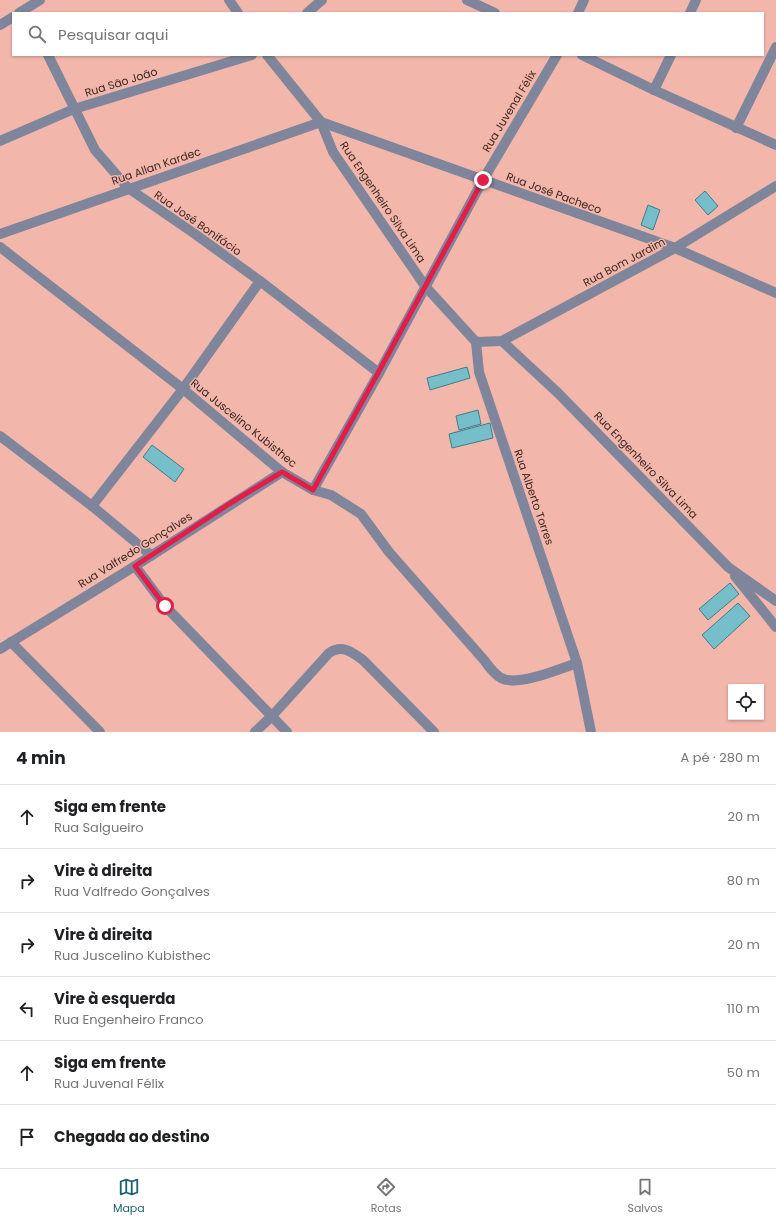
<!DOCTYPE html>
<html lang="pt">
<head>
<meta charset="utf-8">
<style>
  :root { --surface:#fff; --page:#f6f6f6; --text:#202124; --muted:#757577; --line:#e0e0e0; --accent:#1a6470 }
  body { margin:0; font-family:Poppins,sans-serif; background:var(--page); color:var(--text) }
  .controls { position:absolute; right:12px; bottom:12px; display:grid; overflow:hidden; border-radius:0px; box-shadow:0 1px 3px #0004 }
  .controls button { width:36px; height:36px; display:grid; place-items:center; padding:0; border:0; border-bottom:1px solid var(--line); background:var(--surface); color:var(--text); font:20px sans-serif }
  .stop { position:absolute; width:12px; height:12px; margin:-9px; border:3px solid #e11d48; border-radius:50%; background:#fff }
  .stop.end { background:#e11d48; border-color:#fff; box-shadow:0 1px 4px #0008 }
  .list { margin:0; padding:0; list-style:none }
  h2 { display:flex; justify-content:space-between; align-items:center; height:52px; margin:0; padding:0 16px; font-size:17px }
  h2 small { font-size:13px; font-weight:400; color:var(--muted) }
  .list li { display:grid; grid-template-columns:26px 1fr auto; gap:12px; align-items:center; box-sizing:border-box; height:64px; padding:0 16px; border-top:1px solid var(--line) }
  .list b { display:block; font-size:15px; white-space:nowrap }
  .list p { margin:0; font-size:13px; white-space:nowrap; color:var(--muted) }
  .list em { font-size:13px; font-style:normal; color:var(--muted) }
  .icon { flex:none; width:22px; height:22px; fill:none; stroke:currentColor; stroke-width:2; stroke-linecap:round; stroke-linejoin:round }
  .map { position:relative; flex:none; width:776px; height:732px; overflow:hidden }
  .search { position:absolute; background:var(--surface); box-shadow:0 1px 3px #0004; left:12px; right:12px; top:12px; height:44px; display:flex; align-items:center; gap:10px; box-sizing:border-box; padding:0 14px; border-radius:0px; color:var(--muted); font-size:15px }
  .sheet { height:436px; background:var(--surface) }
  nav { display:flex; justify-content:space-around; align-items:center; box-sizing:border-box; height:56px; border-top:1px solid var(--line); background:var(--surface); font-size:11px; color:var(--muted) }
  nav a { display:grid; justify-items:center; gap:2px }
  nav .on { color:var(--accent) }
  .map>svg:first-child { display:block }
  .building { fill:#77becb; stroke:#39808c }
  .lines { fill:none; stroke-linecap:round; stroke-linejoin:round }
  .minor { stroke:#7f869b; stroke-width:10 }
  .tertiary { stroke:#7f869b; stroke-width:10 }
  .route { stroke:#e11d48; stroke-width:5 }
  .labels { text-anchor:middle; dominant-baseline:central; stroke-width:3; stroke-linejoin:round; paint-order:stroke }
  .street-label { font-size:11px; fill:#3d2621; stroke:#f3b6ab }
</style>
</head>
<body>
<div class="map">
<svg width="776" height="732" viewBox="0 0 776 732">
  <rect width="100%" height="100%" fill="#f3b6ab"/>
  <g class="building">
    <path d="M705,191L718,206L708,215L695,200Z"/>
    <path d="M648,205L660,210L653,230L641,225Z"/>
    <path d="M467,367L470,378L430,390L427,378Z"/>
    <path d="M478,410L481,424L459,430L456,416Z"/>
    <path d="M490,423L493,438L452,448L449,434Z"/>
    <path d="M152,445L184,469L175,482L143,457Z"/>
    <path d="M730,583L739,594L708,620L699,609Z"/>
    <path d="M738,603L750,616L714,649L702,635Z"/>
  </g>
  <g class="lines">
    <g class="minor">
      <path d="M467,0L495,13"/>
      <path d="M19,13L40,0"/>
      <path d="M307,13L322,0"/>
      <path d="M578,13L584,0"/>
      <path d="M690,13L696,0"/>
      <path d="M0,25L13,17"/>
      <path d="M48,55L95,150L128,188L195,234L260,281L379,373"/>
      <path d="M582,55L654,90L776,145"/>
      <path d="M654,90L671,55"/>
      <path d="M736,128L776,47"/>
      <path d="M0,141L74,109L252,55"/>
      <path d="M0,234L321,122L675,248L776,293"/>
      <path d="M0,247L183,389L282,472L313,490L331,495L361,514L389,552L484,660C489,667 494,674 501,678C518,687 559,669 577,663"/>
      <path d="M502,341L558,393L728,567L776,601"/>
      <path d="M476,342L502,341L675,248L776,186"/>
      <path d="M0,436L92,506L151,555"/>
      <path d="M313,490L379,373L483,180L557,55"/>
      <path d="M92,506L183,389L260,281"/>
      <path d="M135,566L165,606L287,732"/>
      <path d="M735,576L776,627"/>
      <path d="M11,642L100,732"/>
      <path d="M0,649L135,566L282,472"/>
      <path d="M255,732L272,716L329,653C342,644 352,652 363,660L434,732"/>
    </g>
    <g class="tertiary">
      <path d="M229,0L238,13"/>
      <path d="M267,55L321,122L333,152L425,286L476,342L479,372L577,663L591,732"/>
    </g>
  </g>
  <g class="lines">
    <path class="route" d="M165,606L135,566L229,504L282,472L313,490L378,373L483,180"/>
  </g>
  <g class="labels">
    <g class="street-label">
      <text transform="translate(121 82) rotate(-17)">Rua São João</text>
      <text transform="translate(509 111) rotate(-59)">Rua Juvenal Félix</text>
      <text transform="translate(156 166) rotate(-19)">Rua Allan Kardec</text>
      <text transform="translate(554 193) rotate(20)">Rua José Pacheco</text>
      <text transform="translate(383 202) rotate(56)">Rua Engenheiro Silva Lima</text>
      <text transform="translate(198 223) rotate(35)">Rua José Bonifácio</text>
      <text transform="translate(624 262) rotate(-28)">Rua Bom Jardim</text>
      <text transform="translate(244 423) rotate(39)">Rua Juscelino Kubisthec</text>
      <text transform="translate(646 465) rotate(46)">Rua Engenheiro Silva Lima</text>
      <text transform="translate(534 497) rotate(71)">Rua Alberto Torres</text>
      <text transform="translate(135 550) rotate(-32)">Rua Valfredo Gonçalves</text>
    </g>
  </g>
</svg>
<div class="controls">
<button><svg class="icon" aria-label="locate" viewBox="0 0 24 24"><circle cx="12" cy="12" r="6"/><path d="M12 2v4M12 18v4M2 12h4M18 12h4"/></svg></button>
</div>
<div class="stop" style="left:165px;top:606px"></div>
<div class="stop end" style="left:483px;top:180px"></div>
<div class="search"><svg class="icon" aria-label="search" viewBox="0 0 24 24"><circle cx="10" cy="10" r="6"/><path d="M15 15l6 6"/></svg>Pesquisar aqui</div>
</div>
<section class="sheet">
<h2>4 min<small>A pé · 280 m</small></h2>
<ul class="list">
<li><svg class="icon" aria-label="ahead" viewBox="0 0 24 24"><path d="M12 20V5M6 11l6-6 6 6"/></svg><div><b>Siga em frente</b><p>Rua Salgueiro</p></div><em>20 m</em></li>
<li><svg class="icon" aria-label="right" viewBox="0 0 24 24"><path d="M7 20v-9h11M14 6l5 5-5 5"/></svg><div><b>Vire à direita</b><p>Rua Valfredo Gonçalves</p></div><em>80 m</em></li>
<li><svg class="icon" aria-label="right" viewBox="0 0 24 24"><path d="M7 20v-9h11M14 6l5 5-5 5"/></svg><div><b>Vire à direita</b><p>Rua Juscelino Kubisthec</p></div><em>20 m</em></li>
<li><svg class="icon" aria-label="left" viewBox="0 0 24 24"><path d="M17 20v-9H6M10 6l-5 5 5 5"/></svg><div><b>Vire à esquerda</b><p>Rua Engenheiro Franco</p></div><em>110 m</em></li>
<li><svg class="icon" aria-label="ahead" viewBox="0 0 24 24"><path d="M12 20V5M6 11l6-6 6 6"/></svg><div><b>Siga em frente</b><p>Rua Juvenal Félix</p></div><em>50 m</em></li>
<li><svg class="icon" aria-label="arrive" viewBox="0 0 24 24"><path d="M6 21V4h12l-3 4 3 4H6"/></svg><div><b>Chegada ao destino</b></div></li>
</ul>
</section>
<nav>
<a class="on"><svg class="icon" aria-label="map" viewBox="0 0 24 24"><path d="M3 6l6-2 6 2 6-2v14l-6 2-6-2-6 2zM9 4v14M15 6v14"/></svg>Mapa</a>
<a><svg class="icon" aria-label="directions" viewBox="0 0 24 24"><path d="M12 3l9 9-9 9-9-9zM9 14v-3h6M13 9l2 2-2 2"/></svg>Rotas</a>
<a><svg class="icon" aria-label="saved" viewBox="0 0 24 24"><path d="M7 4h10v16l-5-4-5 4z"/></svg>Salvos</a>
</nav>
</body>
</html>
